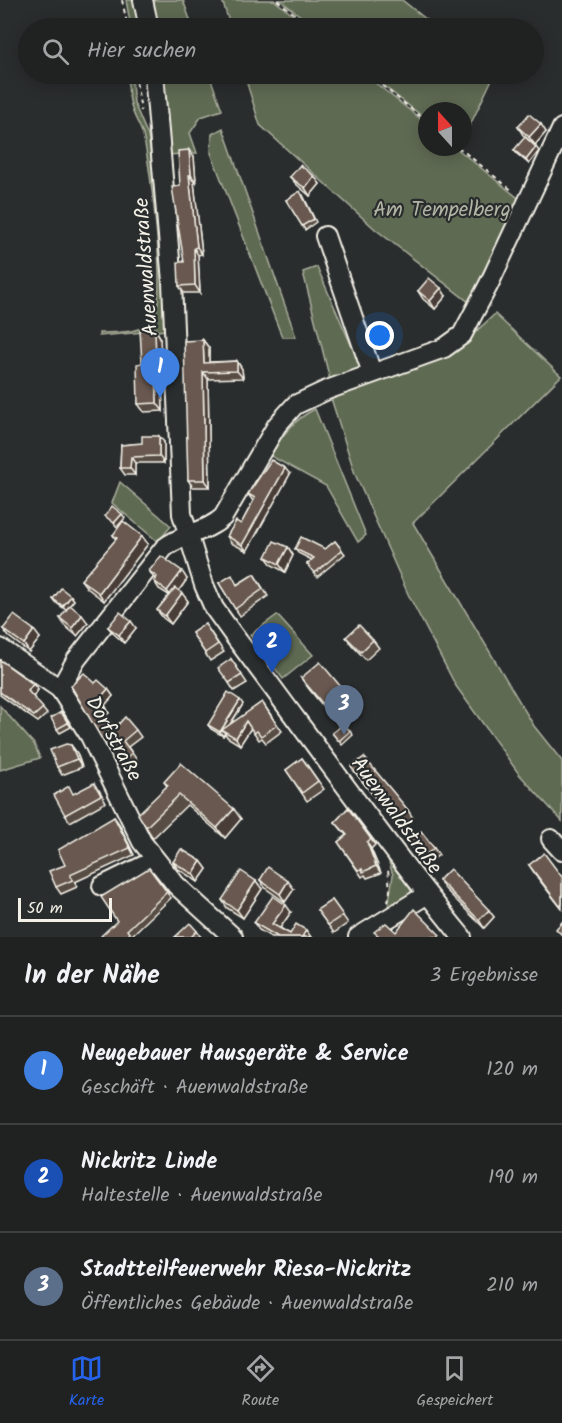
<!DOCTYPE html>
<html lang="de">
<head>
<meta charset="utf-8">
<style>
  :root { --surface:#202222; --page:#2d2f2f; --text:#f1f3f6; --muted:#a2a4a5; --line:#3d3f40; --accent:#2563eb }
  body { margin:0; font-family:Kalam,sans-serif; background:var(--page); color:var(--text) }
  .compass { position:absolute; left:418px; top:102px; width:54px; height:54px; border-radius:50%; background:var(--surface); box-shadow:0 3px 15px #0003; rotate:339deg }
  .scale { position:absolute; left:18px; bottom:15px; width:94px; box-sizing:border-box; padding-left:6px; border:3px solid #f4f1e8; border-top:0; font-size:16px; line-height:21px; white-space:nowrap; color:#f4f1e8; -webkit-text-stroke:4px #2a2d2e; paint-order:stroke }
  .you { position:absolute; left:380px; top:336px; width:21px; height:21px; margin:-15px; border:4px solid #fff; border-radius:50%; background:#1a73e8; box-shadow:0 0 0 9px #1a73e833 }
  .badge { display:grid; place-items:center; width:39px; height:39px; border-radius:50%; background:var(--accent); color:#fff; font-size:20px; font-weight:700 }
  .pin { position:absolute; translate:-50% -50px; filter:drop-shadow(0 2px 3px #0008) }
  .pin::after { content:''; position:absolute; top:32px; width:21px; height:18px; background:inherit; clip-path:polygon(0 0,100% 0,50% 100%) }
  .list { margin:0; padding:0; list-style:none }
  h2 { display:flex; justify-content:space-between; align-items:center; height:78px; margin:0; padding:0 24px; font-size:26px }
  h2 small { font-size:20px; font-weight:400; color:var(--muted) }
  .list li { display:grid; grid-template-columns:39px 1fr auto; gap:18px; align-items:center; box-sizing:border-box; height:108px; padding:0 24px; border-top:2px solid var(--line) }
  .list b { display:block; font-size:22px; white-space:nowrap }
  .list p { margin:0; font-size:20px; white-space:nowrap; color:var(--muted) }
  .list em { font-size:20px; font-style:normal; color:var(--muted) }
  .icon { flex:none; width:33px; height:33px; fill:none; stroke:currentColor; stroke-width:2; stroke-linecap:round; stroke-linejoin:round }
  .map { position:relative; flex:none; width:562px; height:937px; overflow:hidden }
  .search { position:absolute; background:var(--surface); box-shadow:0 3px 15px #0003; left:18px; right:18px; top:18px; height:66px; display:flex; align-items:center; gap:15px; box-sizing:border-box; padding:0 21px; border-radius:33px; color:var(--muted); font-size:22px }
  .sheet { height:402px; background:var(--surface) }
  nav { display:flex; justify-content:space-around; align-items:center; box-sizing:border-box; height:84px; border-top:2px solid var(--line); background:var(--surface); font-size:16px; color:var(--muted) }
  nav a { display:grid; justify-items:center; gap:3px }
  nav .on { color:var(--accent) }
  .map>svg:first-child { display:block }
  .green { fill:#5f6b52; stroke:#aaae9d; stroke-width:1.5 }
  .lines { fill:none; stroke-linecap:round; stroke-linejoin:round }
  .minor-casing { stroke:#f4f1e8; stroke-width:22 }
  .path { stroke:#f4f1e8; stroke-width:2; stroke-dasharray:4.5 4.5; stroke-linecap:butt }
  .minor { stroke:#2a2d2e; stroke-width:18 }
  .wall { fill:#594d44; stroke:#f4f1e8; stroke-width:1.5 }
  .shaded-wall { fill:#493e37; stroke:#f4f1e8; stroke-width:1.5 }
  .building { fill:#68594f; stroke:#f4f1e8; stroke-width:1.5 }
  .labels { text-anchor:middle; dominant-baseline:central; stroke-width:4.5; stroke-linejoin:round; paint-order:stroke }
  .park-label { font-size:21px; fill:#b1b5a4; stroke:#2a2d2e }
  .street-label { font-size:21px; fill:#f4f1e8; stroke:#2a2d2e }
</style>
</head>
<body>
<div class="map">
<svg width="562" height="937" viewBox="0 0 562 937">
  <rect width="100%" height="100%" fill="#2a2d2e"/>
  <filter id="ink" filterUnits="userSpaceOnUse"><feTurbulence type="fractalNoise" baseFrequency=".0167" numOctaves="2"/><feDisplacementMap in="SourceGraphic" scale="12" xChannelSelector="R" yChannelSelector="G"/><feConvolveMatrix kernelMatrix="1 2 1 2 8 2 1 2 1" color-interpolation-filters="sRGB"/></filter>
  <g filter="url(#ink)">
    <g class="green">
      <path d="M126,0H138L144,28H131Z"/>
      <path d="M148,0H183L193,28H153Z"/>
      <path d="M222,0H274L309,28H231Z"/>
      <path d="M280,0H402L437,28H316Z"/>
      <path d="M127,74H131L134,103L148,136L154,174L167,330L99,336V333C115,332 140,334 152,321C169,301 150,164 143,135C140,125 133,116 131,105C128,95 128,84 127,74Z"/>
      <path d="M159,74H209L222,110L201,117L190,133L197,153L168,155Z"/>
      <path d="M244,74H364L427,124V147H455L523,202L474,306L375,229L260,125Z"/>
      <path d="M369,74H492L494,75L463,140V111H427V120Z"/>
      <path d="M223,128L296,337H282L211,153L212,134Z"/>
      <path d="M317,267L363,372L331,384L303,272Z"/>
      <path d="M495,314L561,376L413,523L534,726L562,761V821L519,774L456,686L408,594L355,474L330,395L461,345Z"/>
      <path d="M315,409L366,535L358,542L326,486L269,455C282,436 294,419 315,409Z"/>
      <path d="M120,482L171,526L158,542L112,503Z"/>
      <path d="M277,615L313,655L283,679L250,635Z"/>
      <path d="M0,706L34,744L40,758L0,770Z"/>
      <path d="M388,859L411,890L410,897L388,907L393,875Z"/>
    </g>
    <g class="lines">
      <g class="minor-casing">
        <g id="minor">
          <path d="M143,0L149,28"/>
          <path d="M154,74L172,282L182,514L204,585L214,608L232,633C308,734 382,839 462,937"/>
          <path d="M325,236L372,373"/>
          <path d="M0,648L60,689"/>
          <path d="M60,689L76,660L164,548C182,533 206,533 223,517L277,425L295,405L327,390L444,348L462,335L489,284L562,128"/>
          <path d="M60,689L90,736L142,842L176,885L233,937"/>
          <path d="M551,839L562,851"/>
          <path d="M102,886L155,860"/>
          <path d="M358,937L426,895"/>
        </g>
      </g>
      <g class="path">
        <path d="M122,0L128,28"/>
        <path d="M277,0L312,28"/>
        <path d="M135,74L141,111"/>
        <path d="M368,74L427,122"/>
        <path d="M458,147L514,192"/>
        <path d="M388,902L390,891L388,869"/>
      </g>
      <use href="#minor" class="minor"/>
    </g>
    <g class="wall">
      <path d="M518,127L546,132L535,145L523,135Z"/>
      <path d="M514,150L539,151L529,164L517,154Z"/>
      <path d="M194,157L196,182H194L202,254L198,255L200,293H184L179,286L184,262L180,186Z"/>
      <path d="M314,176L320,184L310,196L296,184L290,177Z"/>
      <path d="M303,195L316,222L305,230L286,200Z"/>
      <path d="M418,291L446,296L435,309L423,299Z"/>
      <path d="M155,329L160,337L163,411L144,412L138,404L142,363Z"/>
      <path d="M203,340L209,348V362L237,361L242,369L243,378L208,379L210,487H193L188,480Z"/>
      <path d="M164,442V463H135V475H125L120,468L121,445Z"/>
      <path d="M290,474L247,551L231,543L227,536L241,524L253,501L248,494Z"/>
      <path d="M113,535L148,544L104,601L87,588L81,580L116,540Z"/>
      <path d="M335,541L345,554L317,577L307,564L312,560L298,553L295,549H325Z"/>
      <path d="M288,547L293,555L285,572L272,565L266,557Z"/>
      <path d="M149,571L187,579L179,591L188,601L171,624L163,618L157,610L169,595L159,589L154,581L155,579Z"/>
      <path d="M254,574L268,596L240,616L219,583L238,584Z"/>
      <path d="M71,596L74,600L66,610L55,602L53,599Z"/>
      <path d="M60,618L88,623L77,636L65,626Z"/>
      <path d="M205,624L224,652L210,661L192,633Z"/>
      <path d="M108,627L136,628L124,643L114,634Z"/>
      <path d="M3,629L40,638L29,652L9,637Z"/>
      <path d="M346,637L373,640L379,648L366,660L352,645Z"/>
      <path d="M231,659L247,683L234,691L229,683Z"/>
      <path d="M0,660L33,684L38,690L33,697L47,714L38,722L0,695Z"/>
      <path d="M301,678L352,700L360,711L344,724L353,735L342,745L332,733L340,727L309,689Z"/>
      <path d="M95,683L108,689L113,696L105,705L109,713L105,716L115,728L136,730L141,737L128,747L137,760L126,768L110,746L108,748L103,741Z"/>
      <path d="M262,702L282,731L266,743L262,738L259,740L251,728L240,745L227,737L225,733L223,736L211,729L208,725L243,704L230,725Z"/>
      <path d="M61,712L71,727L60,733L57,729Z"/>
      <path d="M71,745L77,753L82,767L62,775L57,767Z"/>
      <path d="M302,758L324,789L307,801L286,770Z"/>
      <path d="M351,767L408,810L413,818L399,829Z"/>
      <path d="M164,782L241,819L225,838L187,805L153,838L146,827L167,786Z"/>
      <path d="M99,790L106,802L70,822L65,815L74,794Z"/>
      <path d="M348,808L375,845L371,849L381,873L367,878L365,875L362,877L338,842L346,835L335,822Z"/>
      <path d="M114,817L119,824L134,855L75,882L77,887L61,894L56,887L65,865Z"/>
      <path d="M408,841L434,848L439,855L426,864Z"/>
      <path d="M201,861L207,869L198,882L178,869L173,862Z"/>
      <path d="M529,865L562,877V909L537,877Z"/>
      <path d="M149,868L171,898L131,936L117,921Z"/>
      <path d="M260,880L294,889L285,902L265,888Z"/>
      <path d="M439,880L494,917L484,928L444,888Z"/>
      <path d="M256,881L262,889L243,918L227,908L222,900Z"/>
      <path d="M332,900L348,923L334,933L317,910Z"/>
      <path d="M291,912L280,928L290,934L311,937H271L259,930L254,923Z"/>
      <path d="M197,931L201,937H175Z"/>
    </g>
    <g class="shaded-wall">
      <path d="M541,124L546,132L535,145L529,137Z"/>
      <path d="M536,147L539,151L529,164L526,160Z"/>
      <path d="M189,150L194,157L196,182L191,175Z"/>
      <path d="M189,175L194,182L202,254L197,247Z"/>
      <path d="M314,176L320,184L310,196L305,188Z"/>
      <path d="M194,248L198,255L200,293L195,285Z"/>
      <path d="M441,288L446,296L435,309L430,301Z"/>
      <path d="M155,329L160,337L163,411L157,403Z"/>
      <path d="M203,340L209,348V370L204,363Z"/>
      <path d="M237,361L242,369L243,378L237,371Z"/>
      <path d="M203,372L208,379L210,487L205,480Z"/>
      <path d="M159,436L164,442V463L159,456Z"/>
      <path d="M131,457L135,463V475L130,468Z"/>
      <path d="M285,468L290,474L247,551L242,545Z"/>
      <path d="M122,514L125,518L117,527L114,523Z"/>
      <path d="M142,536L148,544L104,601L99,593Z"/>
      <path d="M288,547L293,555L285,572L279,564Z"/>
      <path d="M182,571L187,579L173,599L167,591Z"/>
      <path d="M182,593L188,601L171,624L165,616Z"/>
      <path d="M71,596L74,600L66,610L63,606Z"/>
      <path d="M82,615L88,623L77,636L72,628Z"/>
      <path d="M131,621L136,628L124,643L119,635Z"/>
      <path d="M34,630L40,638L29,652L24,644Z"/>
      <path d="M33,684L38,690L33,697L28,691Z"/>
      <path d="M108,689L113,696L105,705L109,713L100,698Z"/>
      <path d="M240,700L243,704L225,732L222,730L225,733L223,736L220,732Z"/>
      <path d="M246,721L251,728L240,745L236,738Z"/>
      <path d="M71,745L77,753L82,767L77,759Z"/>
      <path d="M234,809L241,819L225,838L217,828Z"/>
      <path d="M114,817L119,824L134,855L130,848Z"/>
      <path d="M367,842L371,849L381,873L376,866Z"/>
      <path d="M201,861L207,869L198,882L193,874Z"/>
      <path d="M256,881L262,889L243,918L237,910Z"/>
      <path d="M288,881L294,889L285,902L280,894Z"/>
      <path d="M286,905L291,912L278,931L272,924Z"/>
      <path d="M489,910L494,917L484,928L479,920Z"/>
      <path d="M306,930L311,937H302Z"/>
    </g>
    <g class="building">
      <path d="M529,114L541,124L529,137L518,127Z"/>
      <path d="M525,137L536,147L526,160L514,150Z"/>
      <path d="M189,150L191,175H189L197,247L194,248L195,285L179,286L178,262H184L172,187L180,186L178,151Z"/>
      <path d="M300,165L314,176L305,188L290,177Z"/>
      <path d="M300,191L314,219L302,226L286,200Z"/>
      <path d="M429,278L441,288L430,301L418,291Z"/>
      <path d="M155,329L157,403L138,404L137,364L142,363L140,330Z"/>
      <path d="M203,340L204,363L237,361V371L203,372L205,480H188L184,341Z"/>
      <path d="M142,436H159V456L131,457L130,468H120L121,445L142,443Z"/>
      <path d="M271,460L285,468L242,545L227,536L236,521L241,524L255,498L248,494Z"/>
      <path d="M112,506L122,514L114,523L105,516Z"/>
      <path d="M123,521L142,536L99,593L81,580L117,538L113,535Z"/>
      <path d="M301,537L325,549L335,541L342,550L315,573L307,564L314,558L295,549Z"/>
      <path d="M274,541L288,547L279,564L266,557Z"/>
      <path d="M161,556L182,571L167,591L154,581L157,577L149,571Z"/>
      <path d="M254,574L263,589L235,609L219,583L232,575L237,585Z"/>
      <path d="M61,588L71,596L63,606L53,599Z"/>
      <path d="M175,588L182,593L165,616L157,610Z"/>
      <path d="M70,605L82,615L72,628L60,618Z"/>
      <path d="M120,612L131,621L119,635L108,627Z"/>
      <path d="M14,615L34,630L24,644L3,629Z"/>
      <path d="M205,624L218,644L205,653L192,633Z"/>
      <path d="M359,625L373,640L361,652L346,637Z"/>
      <path d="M231,659L242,675L229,683L218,668Z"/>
      <path d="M0,660L33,684L28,691L43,708L34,716L0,692Z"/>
      <path d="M320,662L352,700L333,716L301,678Z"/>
      <path d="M84,673L95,683L98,680L108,689L100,698L105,706L99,709L115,728L125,717L136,730L123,741L132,753L122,761L105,739L103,741L71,686Z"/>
      <path d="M228,692L240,700L220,732L208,725Z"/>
      <path d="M262,702L277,725L261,736L257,731L254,733L246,721L236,738L222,730Z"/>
      <path d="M61,712L68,723L57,729L51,718Z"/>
      <path d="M344,724L350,731L339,741L332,733Z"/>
      <path d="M66,744L71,745L77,759L57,767L50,750Z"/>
      <path d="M364,757L408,810L394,821L351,767Z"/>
      <path d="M302,758L318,781L302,793L286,770Z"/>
      <path d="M181,763L234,809L217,828L179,795L146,827L138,814L168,785L164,782Z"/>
      <path d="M94,783L101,795L65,815L54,795L69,786L73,794Z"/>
      <path d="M348,808L371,839L367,842L376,866L363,872L362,869L358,870L338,842L347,835L335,822Z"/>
      <path d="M114,817L130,848L70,875L73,880L56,887L49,871L65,865L58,850Z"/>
      <path d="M421,831L434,848L422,858L408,841Z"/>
      <path d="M181,849L201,861L193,874L173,862Z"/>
      <path d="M544,853L562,877V904L560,906L529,865Z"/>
      <path d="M268,867L288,881L280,894L260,880Z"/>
      <path d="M149,868L167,892L127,930L132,937H102L101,936L117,921L101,897Z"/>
      <path d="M450,869L489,910L479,920L439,880Z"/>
      <path d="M241,871L256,881L237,910L222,900Z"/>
      <path d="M273,896L286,905L272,924L290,934L296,924L306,930L302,937H278L254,923Z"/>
      <path d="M332,900L343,915L328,925L317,910Z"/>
      <path d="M414,909L440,935L438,937H380L374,932L386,923L396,932Z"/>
      <path d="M562,922V935L556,929Z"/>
      <path d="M190,923L197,931L191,937H175Z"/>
    </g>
  </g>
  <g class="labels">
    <g class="park-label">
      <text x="442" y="210">Am Tempelberg</text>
    </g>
    <g class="street-label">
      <text transform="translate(147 267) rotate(-94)">Auenwaldstraße</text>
      <text transform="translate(113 739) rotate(61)">Dorfstraße</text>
      <text transform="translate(396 816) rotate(54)">Auenwaldstraße</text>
    </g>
  </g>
</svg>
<svg class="compass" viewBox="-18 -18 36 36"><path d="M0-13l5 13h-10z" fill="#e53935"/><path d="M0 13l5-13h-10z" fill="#a2a4a5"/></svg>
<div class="scale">50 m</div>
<div class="you"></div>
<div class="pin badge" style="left:160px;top:398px;background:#3f7fe0">1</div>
<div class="pin badge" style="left:272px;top:673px;background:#1a4fb4">2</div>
<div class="pin badge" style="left:344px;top:735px;background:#5c6f8a">3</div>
<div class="search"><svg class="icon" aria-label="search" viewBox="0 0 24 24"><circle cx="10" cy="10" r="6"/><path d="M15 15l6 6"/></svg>Hier suchen</div>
</div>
<section class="sheet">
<h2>In der Nähe<small>3 Ergebnisse</small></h2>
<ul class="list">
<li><span class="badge" style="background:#3f7fe0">1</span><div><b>Neugebauer Hausgeräte &amp; Service</b><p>Geschäft · Auenwaldstraße</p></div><em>120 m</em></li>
<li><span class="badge" style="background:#1a4fb4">2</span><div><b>Nickritz Linde</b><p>Haltestelle · Auenwaldstraße</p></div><em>190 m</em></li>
<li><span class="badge" style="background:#5c6f8a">3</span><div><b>Stadtteilfeuerwehr Riesa-Nickritz</b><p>Öffentliches Gebäude · Auenwaldstraße</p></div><em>210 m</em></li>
</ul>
</section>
<nav>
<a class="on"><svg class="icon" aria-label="map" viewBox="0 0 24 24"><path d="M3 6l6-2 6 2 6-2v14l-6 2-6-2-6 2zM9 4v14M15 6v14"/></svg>Karte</a>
<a><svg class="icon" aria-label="directions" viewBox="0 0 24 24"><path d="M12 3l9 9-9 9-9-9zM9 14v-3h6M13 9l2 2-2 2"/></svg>Route</a>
<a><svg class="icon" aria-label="saved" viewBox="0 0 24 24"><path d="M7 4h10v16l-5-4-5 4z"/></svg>Gespeichert</a>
</nav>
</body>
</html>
